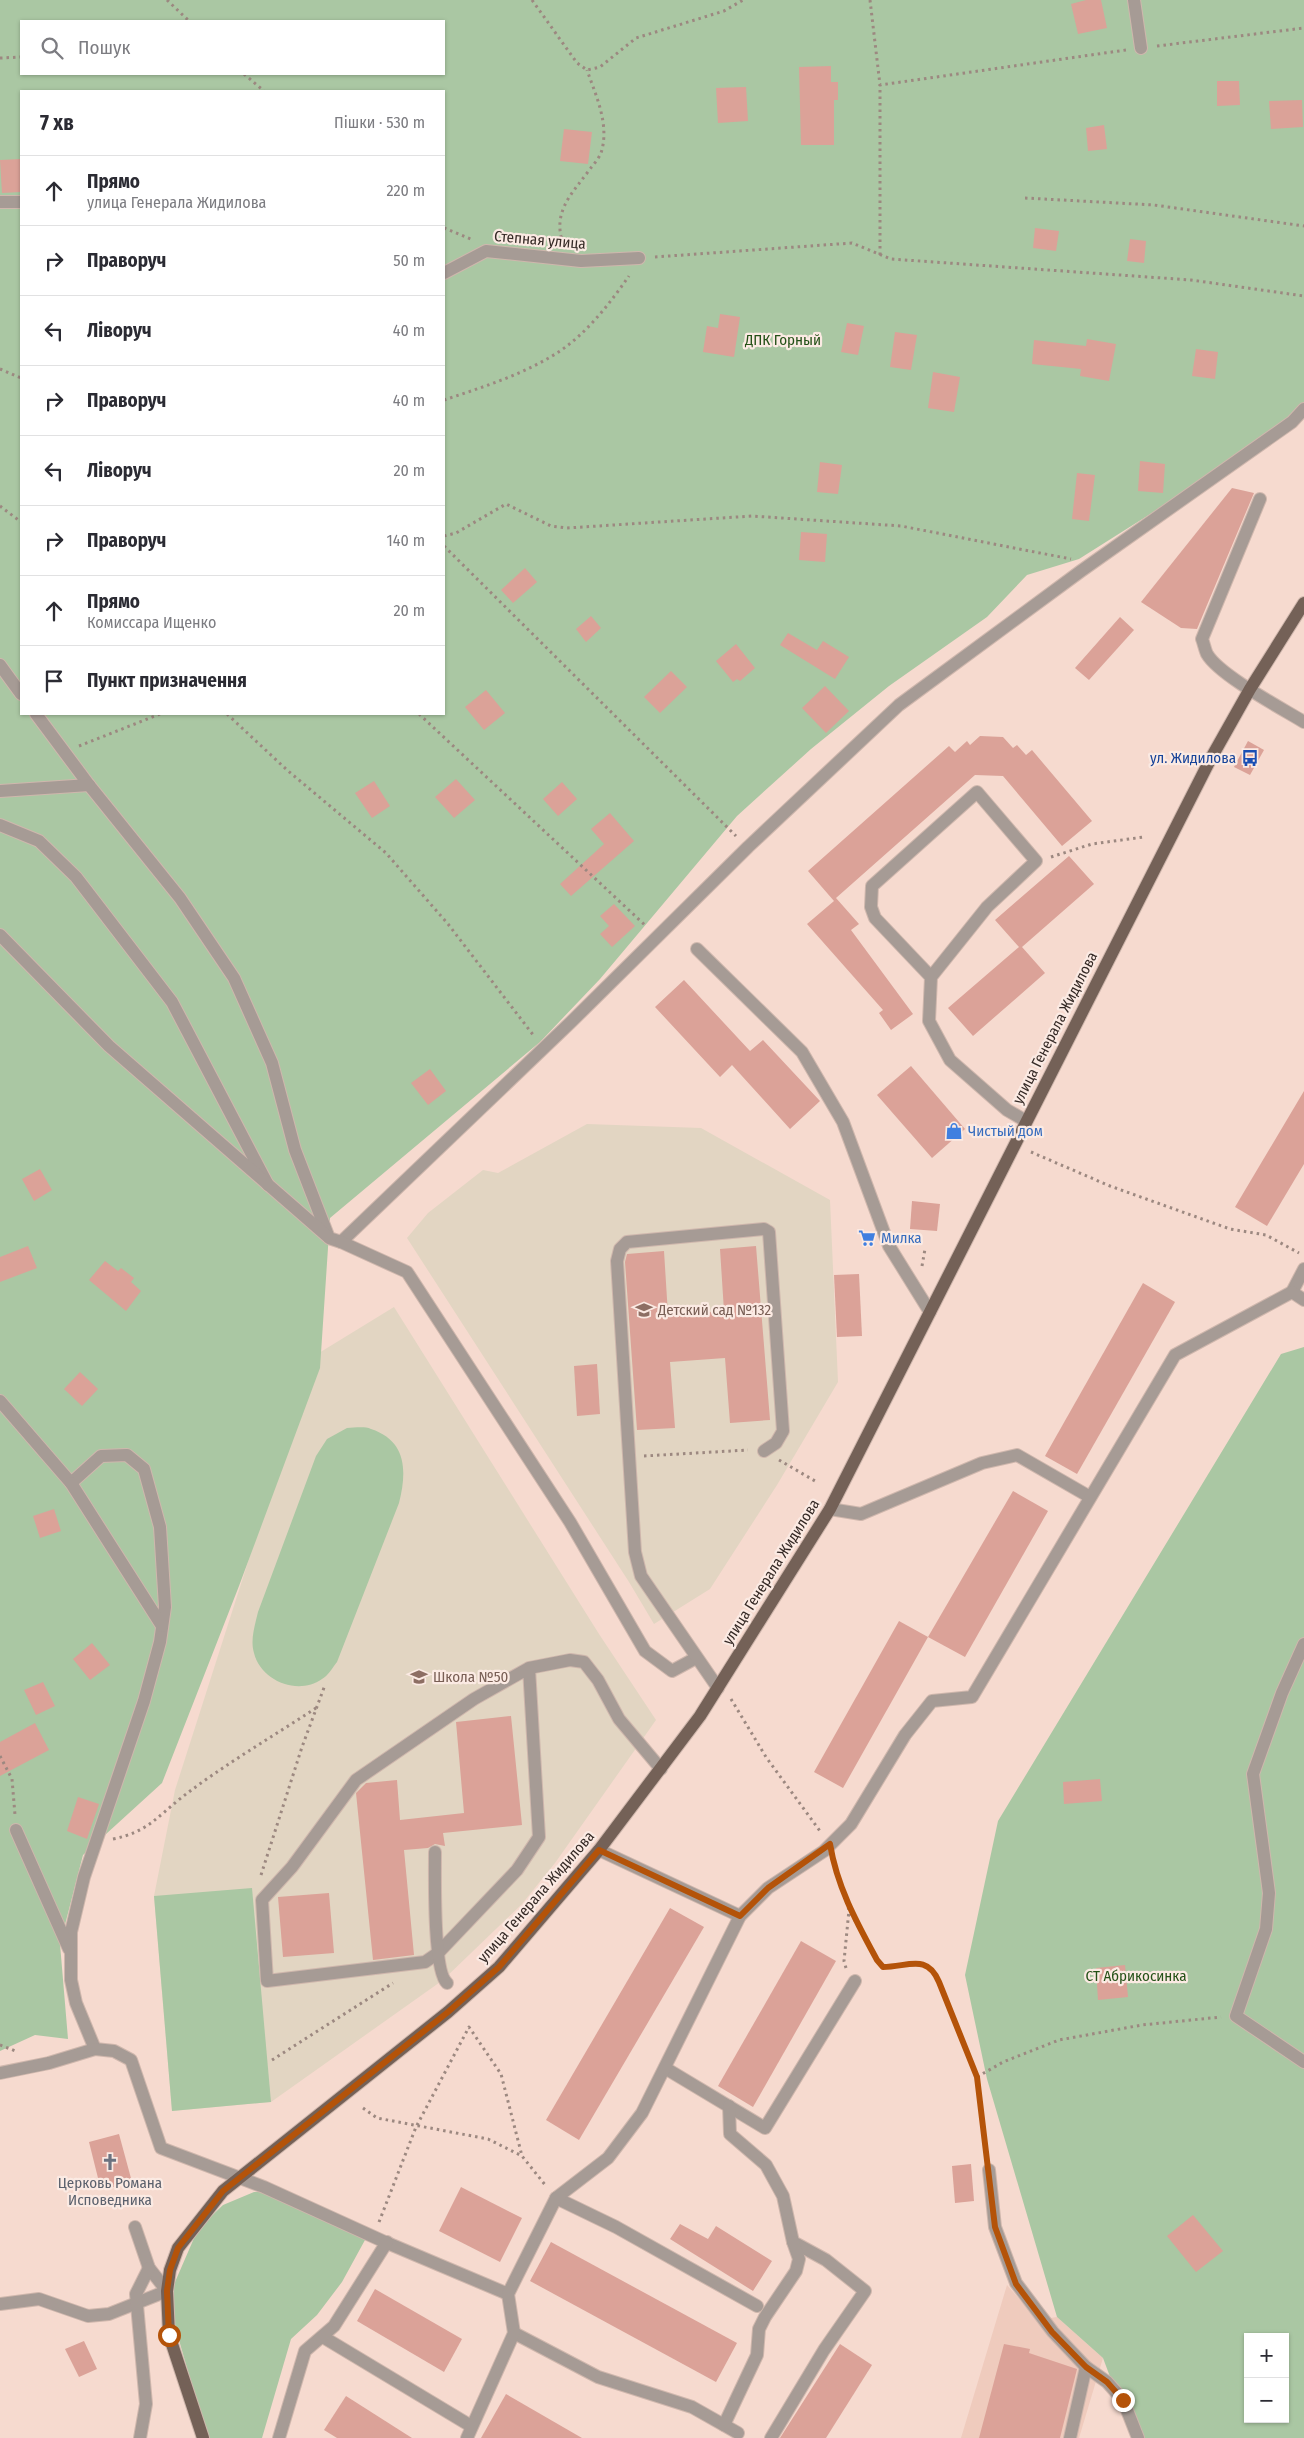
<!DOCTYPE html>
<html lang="uk">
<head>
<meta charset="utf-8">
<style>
  :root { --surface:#fff; --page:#f7f7f7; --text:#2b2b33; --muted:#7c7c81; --line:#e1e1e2 }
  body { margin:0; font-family:"Fira Sans Condensed",sans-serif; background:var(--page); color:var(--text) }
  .controls { position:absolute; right:15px; bottom:15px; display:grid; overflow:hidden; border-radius:0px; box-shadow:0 1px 4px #0004 }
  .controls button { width:45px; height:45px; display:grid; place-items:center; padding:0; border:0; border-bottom:1px solid var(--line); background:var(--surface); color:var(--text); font:25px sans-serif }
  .stop { position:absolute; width:15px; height:15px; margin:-11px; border:4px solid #b45309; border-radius:50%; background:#fff }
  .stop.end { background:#b45309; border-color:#fff; box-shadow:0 1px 5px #0008 }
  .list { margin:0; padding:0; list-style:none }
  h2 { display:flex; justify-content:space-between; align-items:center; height:65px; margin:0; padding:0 20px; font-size:21px }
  h2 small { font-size:16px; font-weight:400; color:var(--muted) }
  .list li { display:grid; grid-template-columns:32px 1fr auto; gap:15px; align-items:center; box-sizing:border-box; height:70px; padding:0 20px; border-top:1px solid var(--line) }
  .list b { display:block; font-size:19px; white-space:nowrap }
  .list p { margin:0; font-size:16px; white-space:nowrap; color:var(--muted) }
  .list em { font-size:16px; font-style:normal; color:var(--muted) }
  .icon { flex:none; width:28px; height:28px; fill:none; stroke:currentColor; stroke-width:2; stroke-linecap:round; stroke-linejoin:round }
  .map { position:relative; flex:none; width:1304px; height:2438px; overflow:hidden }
  .search { position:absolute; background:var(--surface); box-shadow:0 1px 4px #0004; left:20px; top:20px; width:425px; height:55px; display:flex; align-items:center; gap:12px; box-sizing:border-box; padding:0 18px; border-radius:0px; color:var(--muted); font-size:19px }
  .panel { position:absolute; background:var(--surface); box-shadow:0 1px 4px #0004; left:20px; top:90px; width:425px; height:625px; border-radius:0px }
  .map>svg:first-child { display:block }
  .built { fill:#efcbbd }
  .education { fill:#e2d5c2 }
  .green { fill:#aac7a3; fill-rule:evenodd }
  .building { fill:#dba298 }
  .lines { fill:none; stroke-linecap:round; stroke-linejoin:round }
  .minor-casing { stroke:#cfb7ad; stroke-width:14 }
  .major-casing { stroke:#cfb7ad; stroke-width:14 }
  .path { stroke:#9c8880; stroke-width:3; stroke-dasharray:2.5 4; stroke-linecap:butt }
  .minor { stroke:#a69b95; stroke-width:12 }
  .major { stroke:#746157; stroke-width:12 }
  .route { stroke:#b45309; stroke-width:6 }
  .labels { text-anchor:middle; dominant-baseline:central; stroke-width:4.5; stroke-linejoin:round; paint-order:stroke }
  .street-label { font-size:15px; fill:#342925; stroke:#fbeae3 }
  .park-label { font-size:15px; fill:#245117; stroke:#fbeae3 }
  .transit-label { font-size:15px; fill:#164399; stroke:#fbeae3; text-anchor:end }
  .shop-label { font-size:15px; fill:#366cbe; stroke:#fbeae3; text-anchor:start }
  .education-label { font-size:15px; fill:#785e54; stroke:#fbeae3; text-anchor:start }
  .worship-label { font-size:15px; fill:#5b616d; stroke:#fbeae3 }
</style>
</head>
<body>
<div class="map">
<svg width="1304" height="2438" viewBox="0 0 1304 2438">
  <rect width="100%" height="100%" fill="#f6dacf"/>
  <path class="built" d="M1007,2285L1038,2320L1057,2317L1103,2358L1079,2438H961Z"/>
  <g class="education">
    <path d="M587,1124L701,1128L830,1200L838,1382L777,1485L710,1589L654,1624L629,1582L407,1238L428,1213L483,1170L498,1173Z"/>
    <path d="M394,1307L599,1634L656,1720L555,1863L522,1904L443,1980L271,2102L172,2111L154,1896L175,1790L314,1356Z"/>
  </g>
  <g class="green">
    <path d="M0,0H1304V417L1079,559L1027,575L987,617L889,686L811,749L737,816L600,979L540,1042L330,1218L320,1368L239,1586L162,1783L83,1855L60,1944L68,2039L35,2035L0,2051ZM21,21H444V74H21ZM21,91H444V714H21Z"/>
    <path d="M1304,1347V2438H1133L1103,2358L1057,2317L987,2079L965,1975L998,1821L1281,1354ZM1248,2337H1285V2419H1248Z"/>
    <path d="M347,1428C354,1428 364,1426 371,1429C407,1441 407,1471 399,1503L337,1662C333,1667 328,1676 322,1679C298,1696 261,1681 254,1653C250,1640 255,1625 258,1612L316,1456L327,1439Z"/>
    <path d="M252,1888L271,2102L172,2111L154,1896Z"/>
    <path d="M254,2192H281L365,2240L342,2282L317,2315L291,2339L262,2438H207L173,2319L172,2289L198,2229L223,2205Z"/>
  </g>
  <g class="building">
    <path d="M1086,0H1101L1107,28L1078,34L1071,4Z"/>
    <path d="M831,66V82H838V100H834V145H801L799,67Z"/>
    <path d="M1217,81H1239L1240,105L1217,106Z"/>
    <path d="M746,87L748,121L718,123L716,88Z"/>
    <path d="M1302,100L1303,127L1271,129L1269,101Z"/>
    <path d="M1104,125L1107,149L1088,151L1086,128Z"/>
    <path d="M564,129L592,132L588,164L560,161Z"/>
    <path d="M21,159V192L2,193L0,160Z"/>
    <path d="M1035,228L1059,231L1056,251L1033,248Z"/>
    <path d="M1130,239L1146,241L1144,263L1127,261Z"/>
    <path d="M720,314L740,317L734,357L703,352L707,326L718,328Z"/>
    <path d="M847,323L864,326L858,355L841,352Z"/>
    <path d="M895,332L917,335L911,370L890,367Z"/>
    <path d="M1087,339L1116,344L1109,381L1080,376L1081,369L1032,364L1034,340L1086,346Z"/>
    <path d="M1196,349L1218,352L1215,379L1192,376Z"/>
    <path d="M933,372L960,377L954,412L928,408Z"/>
    <path d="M1140,461L1165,464L1163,493L1138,491Z"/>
    <path d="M820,462L842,465L838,494L817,492Z"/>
    <path d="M1077,473L1095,475L1089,521L1072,519Z"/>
    <path d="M1232,488L1254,493L1197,629L1181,628L1141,602Z"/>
    <path d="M801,532L827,534L825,562L799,560Z"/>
    <path d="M525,568L537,582L513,603L501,590Z"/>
    <path d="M591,616L601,628L586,642L576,629Z"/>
    <path d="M1120,617L1134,630L1089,680L1075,668Z"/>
    <path d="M788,633L817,650L823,641L849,657L835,679L780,645Z"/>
    <path d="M736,644L755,668L740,681L737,679L733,682L716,661Z"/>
    <path d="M671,671L687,687L660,713L644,697Z"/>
    <path d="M825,686L849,711L826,733L802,708Z"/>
    <path d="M486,690L505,713L484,730L465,707Z"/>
    <path d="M980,736L1003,737L1013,748L1017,745L1026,755L1032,750L1092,821L1062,846L1003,776L975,775L836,898L859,924L851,930L913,1014L891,1030L879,1013L883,1010L807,924L834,901L808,871L949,746L955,752L967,741L970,745Z"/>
    <path d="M1248,741L1264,750L1250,775L1234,767Z"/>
    <path d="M456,779L475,800L454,818L435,797Z"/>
    <path d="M374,781L390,806L372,818L355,793Z"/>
    <path d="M562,782L577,799L558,816L543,799Z"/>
    <path d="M610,813L634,841L571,896L560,884L604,844L591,829Z"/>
    <path d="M1069,856L1094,884L1022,947L1045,973L973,1036L948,1008L1019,947L995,920Z"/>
    <path d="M614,904L635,926L612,947L600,934L609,926L600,916Z"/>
    <path d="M684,980L750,1051L763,1040L820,1101L790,1129L732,1065L720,1077L655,1007Z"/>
    <path d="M911,1066L965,1129L932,1158L877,1095Z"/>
    <path d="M430,1069L446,1091L428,1105L411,1083Z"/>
    <path d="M1304,1091V1164L1267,1226L1235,1207Z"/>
    <path d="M40,1169L52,1190L34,1201L22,1179Z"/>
    <path d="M912,1201L940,1204L937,1231L910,1229Z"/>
    <path d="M28,1246L37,1268L0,1282V1257Z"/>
    <path d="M756,1246L770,1420L730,1423L725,1358L670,1362L675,1428L637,1430L625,1262L627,1254L664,1251L668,1315L724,1311L720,1249Z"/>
    <path d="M105,1261L118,1271L121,1268L134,1278L131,1282L141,1291L126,1311L89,1280Z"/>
    <path d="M859,1274L862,1336L837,1337L834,1275Z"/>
    <path d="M1143,1283L1175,1302L1077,1474L1045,1456Z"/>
    <path d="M597,1364L600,1414L577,1416L574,1366Z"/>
    <path d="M80,1372L98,1389L82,1406L64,1389Z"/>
    <path d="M1013,1491L1048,1511L965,1657L928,1637Z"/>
    <path d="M54,1509L61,1531L40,1538L33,1516Z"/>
    <path d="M899,1621L928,1637L843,1788L814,1772Z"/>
    <path d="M92,1643L110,1665L90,1680L73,1659Z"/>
    <path d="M43,1682L55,1706L36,1715L24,1690Z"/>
    <path d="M511,1716L522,1825L443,1833L445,1846L435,1844L428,1848L404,1850L414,1955L373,1960L356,1793L366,1783L397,1780L400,1820L464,1813L456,1722Z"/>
    <path d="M35,1723L49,1750L0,1776V1742Z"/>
    <path d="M1100,1779L1102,1801L1064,1804L1063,1782Z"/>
    <path d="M78,1797L99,1804L87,1839L67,1831Z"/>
    <path d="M329,1893L334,1953L283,1957L278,1897Z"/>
    <path d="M670,1908L704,1927L579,2140L546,2120Z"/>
    <path d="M801,1941L836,1961L753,2107L718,2086Z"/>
    <path d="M1125,1965L1128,1997L1098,2000L1096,1968Z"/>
    <path d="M119,2134L132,2182L101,2190L89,2142Z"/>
    <path d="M971,2164L974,2201L955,2203L952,2166Z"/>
    <path d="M461,2187L522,2218L500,2262L439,2231Z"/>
    <path d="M1193,2215L1223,2251L1196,2272L1167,2236Z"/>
    <path d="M680,2224L708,2239L716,2226L772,2261L753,2291L670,2239Z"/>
    <path d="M551,2242L737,2343L716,2382L530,2281Z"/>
    <path d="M375,2289L462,2339L444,2372L357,2321Z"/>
    <path d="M84,2341L97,2369L79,2377L65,2349Z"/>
    <path d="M840,2344L872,2365L826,2438H780Z"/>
    <path d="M1004,2344L1030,2349L1029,2353L1077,2369L1060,2438H979Z"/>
    <path d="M506,2394L582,2438H481Z"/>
    <path d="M346,2396L412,2438H337L324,2430Z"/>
  </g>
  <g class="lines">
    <g class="minor-casing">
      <g id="minor">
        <path d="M1134,0L1141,48"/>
        <path d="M0,202H21"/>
        <path d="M444,273L486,251L581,261L639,258"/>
        <path d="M1260,499L1202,639C1204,644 1205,650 1207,654C1219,675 1281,708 1304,722"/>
        <path d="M0,665L21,694"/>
        <path d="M36,714L89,785L180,898L234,978L272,1063L295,1150L329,1238L341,1242L571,1022L748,847L899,705L1081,571L1292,422L1304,409"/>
        <path d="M0,791L89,785"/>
        <path d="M0,825L39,841L76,877L172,1002L268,1185"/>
        <path d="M0,935L109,1046L327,1236"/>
        <path d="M697,949L802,1052L843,1122L889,1246L930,1312"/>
        <path d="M931,977L875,918L871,907L872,886L977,792L1036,861L987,907L931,977L929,1021L950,1060L1007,1110L1026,1121"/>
        <path d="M341,1242L407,1272L570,1522L645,1651L672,1671L696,1658"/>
        <path d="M1292,1292L1304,1269"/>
        <path d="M0,1401L71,1483L101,1456L127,1455L144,1469L160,1527L165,1607L160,1642L144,1701L84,1877L71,1932V1980L76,2003L95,2049"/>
        <path d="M71,1483L162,1626"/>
        <path d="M830,1509L861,1514L982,1463L1017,1455L1090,1497"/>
        <path d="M1304,1644L1282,1693L1253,1774L1269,1893L1266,1929L1236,2016L1304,2062"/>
        <path d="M529,1668L474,1699L356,1780L292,1867L262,1900L267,1981L425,1962L438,1953L517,1870L539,1837L529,1668L570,1660L584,1662L598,1680L619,1719L661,1769"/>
        <path d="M718,1688L641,1576L635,1552L617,1261L620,1249L627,1242L764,1229L769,1232L783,1431L776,1443L764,1451"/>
        <path d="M16,1830L69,1949"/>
        <path d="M599,1850L740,1916"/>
        <path d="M435,1852C435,1874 433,1971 447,1983"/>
        <path d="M665,2068L765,2128L855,1981"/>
        <path d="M0,2073L49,2063L95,2049L114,2051L131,2060L161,2148L264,2187L385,2242L508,2294"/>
        <path d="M729,2106L730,2134L766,2165L783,2196L793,2242L826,2260L865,2291L824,2350L771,2438"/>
        <path d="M989,2170L995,2227L1016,2283L1053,2332L1086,2367L1107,2382L1123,2400L1138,2438"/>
        <path d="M556,2198L616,2227L757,2306"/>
        <path d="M0,2304L39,2299L88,2316L109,2314L167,2291L149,2268L135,2227"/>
        <path d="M514,2333L598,2377L692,2407L738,2433"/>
        <path d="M323,2337L471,2426"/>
        <path d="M724,2425L757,2355L759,2329L765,2317L796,2271L799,2259L793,2242"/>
        <path d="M140,2438L146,2404L136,2294L149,2268"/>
        <path d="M279,2438L305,2351L334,2326L387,2242"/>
        <path d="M467,2438L514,2333L508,2294L556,2198L608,2158L642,2113L740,1916L768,1888L824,1851L851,1824L905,1735L932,1701L972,1697L1175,1355L1292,1292L1304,1300"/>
        <path d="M1070,2438L1086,2367"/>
      </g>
    </g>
    <g class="major-casing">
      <path id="major" d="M203,2438L169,2335L167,2291L170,2270L178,2248L223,2191L448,2012L499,1967L599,1850L700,1716L830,1509L1210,760L1250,689L1304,603"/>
    </g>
    <g class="path">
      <path d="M167,0L189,21"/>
      <path d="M532,0L577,63L587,70L600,67L636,38L724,11L743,0"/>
      <path d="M870,0L880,85L1126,50"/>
      <path d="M1157,46L1304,28"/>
      <path d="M0,58L21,57"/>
      <path d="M244,74L264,91"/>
      <path d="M1025,198L1154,205L1304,226"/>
      <path d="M444,228L473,240"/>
      <path d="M563,244C552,211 572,194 590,169C594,164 599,158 601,153C610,125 596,96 587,70"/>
      <path d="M880,255V85"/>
      <path d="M655,257L852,243L891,259L1191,280L1304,296"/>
      <path d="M0,369L21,378"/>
      <path d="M444,400C483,387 525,374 560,351C588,332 610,303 629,276"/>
      <path d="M0,506L21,522"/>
      <path d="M444,536L456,533L506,504L551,526L567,528L752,516L901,526L1071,559"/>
      <path d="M444,546L736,836"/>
      <path d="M227,714L287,770L386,853L448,924L534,1036"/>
      <path d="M419,714L647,927"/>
      <path d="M79,746L160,714"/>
      <path d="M1051,857L1092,844L1144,837"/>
      <path d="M1031,1152L1110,1186L1230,1229L1266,1235L1299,1253"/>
      <path d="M922,1266L925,1249"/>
      <path d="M644,1456L748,1450"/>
      <path d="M779,1460L815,1481"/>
      <path d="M731,1699L766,1757L820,1831"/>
      <path d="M0,1756L12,1779L15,1815"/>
      <path d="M113,1839C147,1832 156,1818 181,1798C222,1766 272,1737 316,1708"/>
      <path d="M834,1864L849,1910L877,1960L883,1967C907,1967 916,1956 935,1973L977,2077"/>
      <path d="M261,1875L302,1747L325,1685"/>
      <path d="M846,1968L844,1961L849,1910"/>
      <path d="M0,2045L18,2052"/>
      <path d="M272,2060L393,1983"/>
      <path d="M363,2108L377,2118L488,2139L522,2156L546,2186"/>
      <path d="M987,2154L977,2077L1003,2062L1059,2040L1142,2025L1221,2017"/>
      <path d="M379,2222L416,2127L469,2027L501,2074L522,2156"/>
    </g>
    <use href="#minor" class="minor"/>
    <use href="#major" class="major"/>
  </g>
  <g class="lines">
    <path class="route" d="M169,2335L167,2291L170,2270L178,2248L223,2191L448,2012L499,1967L599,1850L740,1916L768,1888L830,1844C837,1887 857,1923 877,1960L883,1967C908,1967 927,1953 939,1982L977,2077L995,2227L1016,2284L1052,2332L1086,2367L1107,2382L1123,2400"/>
  </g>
  <defs>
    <g id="bus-bare" transform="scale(1.35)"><path d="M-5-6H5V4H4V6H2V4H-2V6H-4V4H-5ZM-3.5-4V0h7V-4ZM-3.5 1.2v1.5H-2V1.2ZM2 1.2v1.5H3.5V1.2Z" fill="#1a4fb4" stroke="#fbeae3" stroke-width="2.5" paint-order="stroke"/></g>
    <g id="shop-bare" transform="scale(1.35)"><path d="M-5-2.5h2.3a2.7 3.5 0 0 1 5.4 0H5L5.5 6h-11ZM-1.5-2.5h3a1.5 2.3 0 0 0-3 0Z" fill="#3f7fe0" stroke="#fbeae3" stroke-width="2.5" paint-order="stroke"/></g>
    <g id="supermarket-bare" transform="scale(1.35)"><path d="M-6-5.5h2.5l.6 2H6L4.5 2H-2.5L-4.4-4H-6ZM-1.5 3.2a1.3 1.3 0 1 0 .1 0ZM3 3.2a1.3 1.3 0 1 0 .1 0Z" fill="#3f7fe0" stroke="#fbeae3" stroke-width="2.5" paint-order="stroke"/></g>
    <g id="school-bare" transform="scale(1.35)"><path d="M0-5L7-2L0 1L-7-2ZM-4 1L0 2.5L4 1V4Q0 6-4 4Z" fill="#8d6e63" stroke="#fbeae3" stroke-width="2.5" paint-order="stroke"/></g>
    <g id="church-bare" transform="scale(1.35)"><path d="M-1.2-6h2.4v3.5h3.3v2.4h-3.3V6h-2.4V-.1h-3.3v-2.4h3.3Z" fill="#6b7280" stroke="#fbeae3" stroke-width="2.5" paint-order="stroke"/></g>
  </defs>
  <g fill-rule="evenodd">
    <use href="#bus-bare" x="1250" y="758"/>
    <use href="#shop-bare" x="954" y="1131"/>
    <use href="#supermarket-bare" x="867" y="1238"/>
    <use href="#school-bare" x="644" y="1310"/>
    <use href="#school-bare" x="419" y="1677"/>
    <use href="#church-bare" x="110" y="2162"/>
  </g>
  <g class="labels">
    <g class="street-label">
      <text transform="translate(540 240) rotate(5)">Степная улица</text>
      <text transform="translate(1055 1028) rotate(-63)">улица Генерала Жидилова</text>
      <text transform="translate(771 1572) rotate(-58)">улица Генерала Жидилова</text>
      <text transform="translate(536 1897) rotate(-49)">улица Генерала Жидилова</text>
    </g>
    <g class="park-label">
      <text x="783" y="340">ДПК Горный</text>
      <text x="1136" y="1976">СТ Абрикосинка</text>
    </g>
    <g class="transit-label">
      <text x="1236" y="758">ул. Жидилова</text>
    </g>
    <g class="shop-label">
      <text x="968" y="1131">Чистый дом</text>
      <text x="881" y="1238">Милка</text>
    </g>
    <g class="education-label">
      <text x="658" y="1310">Детский сад №132</text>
      <text x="433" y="1677">Школа №50</text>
    </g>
    <g class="worship-label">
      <text x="110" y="2183">Церковь Романа<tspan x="110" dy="17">Исповедника</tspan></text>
    </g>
  </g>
</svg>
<div class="controls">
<button>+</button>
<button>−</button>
</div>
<div class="stop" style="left:169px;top:2335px"></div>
<div class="stop end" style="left:1123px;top:2400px"></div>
<div class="search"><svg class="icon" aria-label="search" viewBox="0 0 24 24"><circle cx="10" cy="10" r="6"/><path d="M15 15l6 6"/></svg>Пошук</div>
<section class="panel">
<h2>7 хв<small>Пішки · 530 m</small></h2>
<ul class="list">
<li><svg class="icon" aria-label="ahead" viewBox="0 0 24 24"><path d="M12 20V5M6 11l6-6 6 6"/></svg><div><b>Прямо</b><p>улица Генерала Жидилова</p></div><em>220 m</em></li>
<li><svg class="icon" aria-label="right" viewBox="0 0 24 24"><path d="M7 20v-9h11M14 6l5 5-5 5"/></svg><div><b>Праворуч</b></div><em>50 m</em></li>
<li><svg class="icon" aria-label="left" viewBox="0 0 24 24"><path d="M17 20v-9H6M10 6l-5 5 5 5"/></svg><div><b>Ліворуч</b></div><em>40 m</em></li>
<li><svg class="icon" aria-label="right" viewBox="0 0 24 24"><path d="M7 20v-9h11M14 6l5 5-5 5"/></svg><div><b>Праворуч</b></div><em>40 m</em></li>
<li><svg class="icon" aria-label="left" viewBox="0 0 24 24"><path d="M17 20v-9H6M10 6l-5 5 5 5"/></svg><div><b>Ліворуч</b></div><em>20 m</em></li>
<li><svg class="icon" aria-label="right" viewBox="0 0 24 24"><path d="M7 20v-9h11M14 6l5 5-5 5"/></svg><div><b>Праворуч</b></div><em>140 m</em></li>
<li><svg class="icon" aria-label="ahead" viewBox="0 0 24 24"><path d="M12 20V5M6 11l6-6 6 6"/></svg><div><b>Прямо</b><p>Комиссара Ищенко</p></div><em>20 m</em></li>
<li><svg class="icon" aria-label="arrive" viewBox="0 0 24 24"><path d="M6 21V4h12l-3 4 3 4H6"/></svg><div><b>Пункт призначення</b></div></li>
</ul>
</section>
</div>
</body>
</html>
